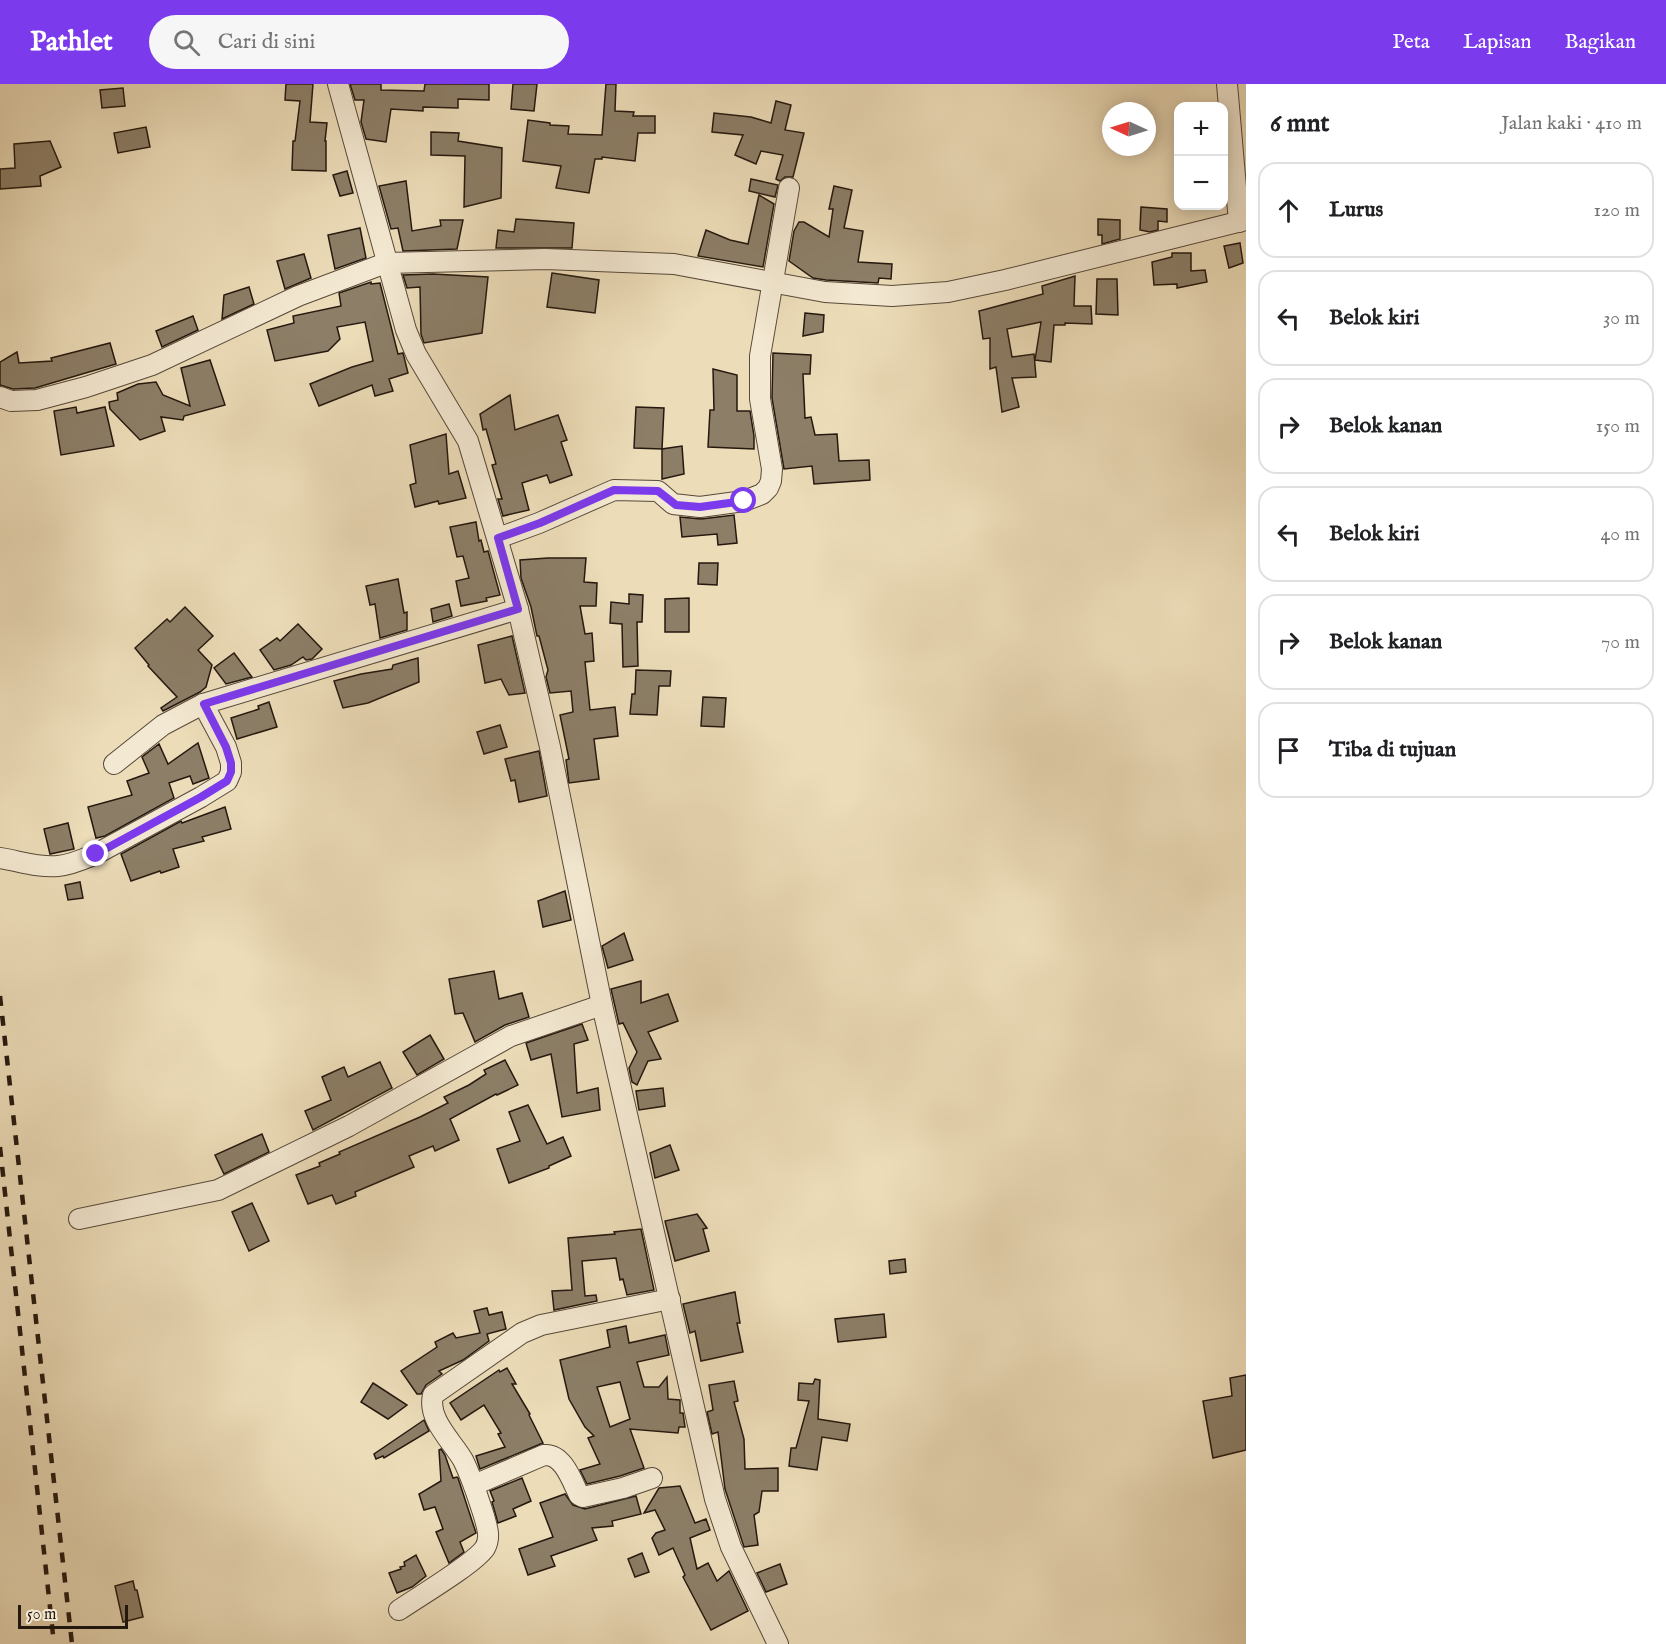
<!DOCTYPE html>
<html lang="id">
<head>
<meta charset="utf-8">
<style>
  :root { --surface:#fff; --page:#f6f6f6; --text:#202124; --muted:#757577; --line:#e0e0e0; --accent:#7c3aed }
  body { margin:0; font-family:"IM FELL English",serif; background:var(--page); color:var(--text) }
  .controls { position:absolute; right:18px; top:18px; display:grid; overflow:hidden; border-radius:12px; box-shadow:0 3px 15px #0003 }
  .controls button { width:54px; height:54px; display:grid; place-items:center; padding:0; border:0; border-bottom:2px solid var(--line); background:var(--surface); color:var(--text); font:30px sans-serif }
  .compass { position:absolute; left:1102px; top:18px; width:54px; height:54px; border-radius:50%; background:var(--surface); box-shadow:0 3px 15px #0003; rotate:274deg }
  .scale { position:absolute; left:18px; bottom:15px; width:110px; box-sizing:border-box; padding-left:6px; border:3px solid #25180f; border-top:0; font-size:16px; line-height:21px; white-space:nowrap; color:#25180f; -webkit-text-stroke:4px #f3e8d1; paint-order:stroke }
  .stop { position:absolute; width:18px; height:18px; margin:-14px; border:4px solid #7c3aed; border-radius:50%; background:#fff }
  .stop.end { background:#7c3aed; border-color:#fff; box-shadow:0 2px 6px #0008 }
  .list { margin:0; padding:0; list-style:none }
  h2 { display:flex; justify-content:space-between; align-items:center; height:78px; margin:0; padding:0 24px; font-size:26px }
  h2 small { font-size:20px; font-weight:400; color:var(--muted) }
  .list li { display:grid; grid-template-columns:39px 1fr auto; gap:18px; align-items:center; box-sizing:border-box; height:96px; margin:0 12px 12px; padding:0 12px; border:2px solid var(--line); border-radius:18px }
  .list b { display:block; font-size:22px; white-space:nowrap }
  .list em { font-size:20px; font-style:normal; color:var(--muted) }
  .icon { flex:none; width:33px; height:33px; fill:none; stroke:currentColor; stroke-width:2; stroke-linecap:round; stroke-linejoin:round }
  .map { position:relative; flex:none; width:1246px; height:1560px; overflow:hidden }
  header { display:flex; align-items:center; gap:36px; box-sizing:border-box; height:84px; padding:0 30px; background:var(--accent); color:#fff }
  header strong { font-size:28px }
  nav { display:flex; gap:33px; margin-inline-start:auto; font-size:21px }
  .search { width:420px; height:54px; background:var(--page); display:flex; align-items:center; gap:15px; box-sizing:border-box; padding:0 21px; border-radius:33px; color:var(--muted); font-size:22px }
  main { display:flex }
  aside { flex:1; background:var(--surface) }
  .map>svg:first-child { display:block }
  .building { fill:#8c7e67; stroke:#25180f; stroke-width:1.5; fill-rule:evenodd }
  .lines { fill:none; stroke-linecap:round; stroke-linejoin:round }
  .minor-casing { stroke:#574939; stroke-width:22 }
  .minor { stroke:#f3e8d1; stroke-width:20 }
  .rail { stroke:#25180f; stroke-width:4.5; stroke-dasharray:10 10; stroke-linecap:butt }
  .route { stroke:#7c3aed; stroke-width:8 }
</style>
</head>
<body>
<header>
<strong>Pathlet</strong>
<div class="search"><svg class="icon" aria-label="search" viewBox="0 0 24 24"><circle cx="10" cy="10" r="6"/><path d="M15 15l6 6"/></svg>Cari di sini</div>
<nav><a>Peta</a><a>Lapisan</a><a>Bagikan</a></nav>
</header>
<main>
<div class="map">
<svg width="1246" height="1560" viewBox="0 0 1246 1560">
  <rect width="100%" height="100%" fill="#ecdcb8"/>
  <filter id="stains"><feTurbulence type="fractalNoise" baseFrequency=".00333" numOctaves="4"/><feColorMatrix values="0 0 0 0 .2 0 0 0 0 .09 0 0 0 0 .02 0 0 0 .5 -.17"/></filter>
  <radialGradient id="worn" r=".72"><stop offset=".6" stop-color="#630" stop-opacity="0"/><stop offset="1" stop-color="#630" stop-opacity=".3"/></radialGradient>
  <g class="building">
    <path d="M286,0H313L310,38L327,39L325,57H326V87L292,86L293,57H295L300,17L285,16Z"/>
    <path d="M350,0H381V6L424,7L425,0H489V16L458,15V24L423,23V27L391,25L386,58L366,55L361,38L364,16H355Z"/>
    <path d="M513,0H537L534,27L511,25Z"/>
    <path d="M606,0H616L615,27L634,28L633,32H655V49H638L635,77L602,73V75H595L589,109L556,104L561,82L523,77L528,36L550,39V41L569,42L568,50L602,51Z"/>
    <path d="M123,4L125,22L102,24L100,6Z"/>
    <path d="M776,17L791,21L785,46L804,49L793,93H785L780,97L776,95L783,71L761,67L756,80L735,71L743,51L712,48L714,29L751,33L771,39Z"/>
    <path d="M146,43L150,63L118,69L114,49Z"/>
    <path d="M431,48L459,49L458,57L502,64L501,114L464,123L465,72L431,71Z"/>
    <path d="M50,57L61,83L40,92L41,102L0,105V85L15,84L14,60Z"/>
    <path d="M347,87L353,109L340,112L333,91Z"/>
    <path d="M751,95L778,101L775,113L749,107Z"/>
    <path d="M406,97L412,147L441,142L440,136H463L457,165L403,167L398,144L391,145L379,102Z"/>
    <path d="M834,102L852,106L844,144L863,147L858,178L892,180L891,195L879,194L878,199L826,196L813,194L789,177L794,147L799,138H804L829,153L833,125H829Z"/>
    <path d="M759,111L774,120L763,183L698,172L706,146L730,156L748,160Z"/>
    <path d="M1141,123L1167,125V138L1158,137V146L1150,148L1140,146Z"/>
    <path d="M516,135L574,139L572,164H496L498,146L514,148Z"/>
    <path d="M1098,135L1120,136V155L1102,160V151H1098Z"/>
    <path d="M360,144L366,174L335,185L328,151Z"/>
    <path d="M1240,159L1243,179L1229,184L1224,162Z"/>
    <path d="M1172,169H1191V187L1205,186L1207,198L1177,204V200L1154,201L1152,178L1172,173Z"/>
    <path d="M304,170L311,194L285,205L277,177Z"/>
    <path d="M552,189L599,196L595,229L547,223Z"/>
    <path d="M433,190L488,193L482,249L424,259L421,250L420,203L407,204L403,191Z"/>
    <path d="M1075,192L1074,222H1091L1092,240L1065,239V241H1054L1051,278L1035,276L1041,238L1007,245L1012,273L1034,270L1036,293L1012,294L1019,323L1002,328L996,283L990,285V254L983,255L979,227L1043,210L1042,202Z"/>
    <path d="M1097,195H1117L1118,231L1096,230Z"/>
    <path d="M371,198V200L380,199L398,270L403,269L408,289L389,295L393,307L375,312L372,301L319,322L310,300L352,283L373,277L365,238L337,243L340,255L328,267L275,277L267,246L294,239L293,232L341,222L339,209Z"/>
    <path d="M249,203L254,220L222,235L224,211Z"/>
    <path d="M805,229L824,231L823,248L803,252Z"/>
    <path d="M193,232L198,246L162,263L156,247Z"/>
    <path d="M110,259L116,280L35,304L13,305L0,301V278L17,268L19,279L52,277L51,274Z"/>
    <path d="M773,269L811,271L810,290H803L805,334L811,333L815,351L837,350L839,377L869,376L870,396L814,400L812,382L784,385L772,314Z"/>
    <path d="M210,276L225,321L184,332L183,336L161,333L165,347L140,356L110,325L109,318L118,316L117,309L138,300L156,298L163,311L190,322L181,284Z"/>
    <path d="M713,285L737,291V327H750L754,352V365L708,363L710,326H714Z"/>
    <path d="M510,311L515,346L558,331L567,356L561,358L572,391L550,399L547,391L522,399L529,426L503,432L498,415H502L492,381L496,380L486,345L483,346L480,330Z"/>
    <path d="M76,323L77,329L105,323L114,362L61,371L54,327Z"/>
    <path d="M636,323L664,324L662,365L634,364Z"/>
    <path d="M446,350L449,390L458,387L466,414L439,420L438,417L415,423L410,401L416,399L410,361Z"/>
    <path d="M682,362L684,390L662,395V365Z"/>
    <path d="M734,431L737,459L718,461L717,450L682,453L680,433L701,435Z"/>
    <path d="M476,438L479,457L481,456L484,468L488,467L500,511L486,514L487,517L461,522L456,497L469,494L463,472L457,473L450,443Z"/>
    <path d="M548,474H586L584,498L597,499L596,522H580L585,550L592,549L594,577L585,578L590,626L615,623L618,652L594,655L599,695L569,699L566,676L569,675L560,631L573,628L571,607L550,609L546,593L548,586L539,552H537L531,523L521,494L520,476Z"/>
    <path d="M699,479H718L717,501L698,500Z"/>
    <path d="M398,495L404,529L407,528V546L380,554L375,520L370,521L366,502Z"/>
    <path d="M629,510L643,511L642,538H637L638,582L623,583L622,540L610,539L611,518L629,520Z"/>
    <path d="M689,514V548H665V515Z"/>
    <path d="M449,520L452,532L433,538L431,525Z"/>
    <path d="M185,523L213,552L198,566L212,581L206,603L200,608L163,627L161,624L177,613L148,582L149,581L135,564L167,535L170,538Z"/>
    <path d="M298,540L322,565L312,575L306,576L303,573L291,581L274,586L260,566L277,554L280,557Z"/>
    <path d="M512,552L525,609L509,611L501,595L485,599L478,561Z"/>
    <path d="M234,569L252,593L226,600L214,584Z"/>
    <path d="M418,574L419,598L368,619L343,624L334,597L361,590L392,585L393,581Z"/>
    <path d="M636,586L671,587L670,602H659L657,631L630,630L632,610H635Z"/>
    <path d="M703,613L726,614L724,643L701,642Z"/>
    <path d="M269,618L277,643L237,655L231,634L259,625L258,622Z"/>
    <path d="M500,641L507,663L484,670L477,648Z"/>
    <path d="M198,659L209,694L193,700L190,692L169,699L174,714L105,752L96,754L88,723L132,711L127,697L149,689L142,673L159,660L168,680Z"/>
    <path d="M539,667L547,712L519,718L515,696L511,697L505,675Z"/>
    <path d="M225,723L231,745L202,753L204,757L173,765L179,783L161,789L160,787L131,797L121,770L181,737L182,739Z"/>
    <path d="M68,739L74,765L50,770L44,745Z"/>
    <path d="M80,798L83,814L68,816L65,801Z"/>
    <path d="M565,807L571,836L543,843L538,817Z"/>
    <path d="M624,849L633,876L608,884L602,862Z"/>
    <path d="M494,887L499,915L522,909L529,933L505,941L475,958L463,929L455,930L449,895Z"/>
    <path d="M641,897V919L668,910L678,937L648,948L661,975L648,977L637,1001L632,998L629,984L637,968L623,939L619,940L611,905Z"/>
    <path d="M582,940L588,956L574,960L577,1009L598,1004L600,1026L562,1033L551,970L531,976L526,959Z"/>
    <path d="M430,951L444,975L417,991L403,968Z"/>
    <path d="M505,976L518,1001L497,1011L496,1010L450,1035L459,1056L435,1067L433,1062L409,1072L414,1083L355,1108L356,1112L336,1120L332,1111L308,1120L296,1091L320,1082L319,1079L340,1070L339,1068L420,1033L448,1019L444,1013L469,1001L486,990L484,986Z"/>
    <path d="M380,978L392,1004L313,1046L305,1027L331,1016L322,993L344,983L348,993Z"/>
    <path d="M663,1004L665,1022L639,1026L636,1007Z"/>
    <path d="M528,1021L547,1060L563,1053L571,1072L549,1082V1084L509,1099L497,1065L520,1057L509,1028Z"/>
    <path d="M262,1050L269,1068L224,1090L215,1071Z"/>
    <path d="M670,1061L679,1086L655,1094L650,1069Z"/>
    <path d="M252,1119L269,1157L249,1167L232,1128Z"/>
    <path d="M697,1130L707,1144L703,1145L709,1167L675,1177L665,1137Z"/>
    <path d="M641,1145L654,1206L627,1211L623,1195L620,1196L616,1174L582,1177L585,1212L596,1211L597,1217L554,1226L552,1207L572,1206L568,1154L615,1150L614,1148Z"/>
    <path d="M905,1175L906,1188L890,1190L889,1177Z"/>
    <path d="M735,1208L740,1239H737L743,1268L701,1277L695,1247L690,1249L683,1220Z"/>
    <path d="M487,1224L489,1231L502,1228L506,1245L487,1250L489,1257L463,1276L439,1287L442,1290L426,1301L421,1310H417L401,1287L437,1263L435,1258L453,1249L456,1254L480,1249L474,1227Z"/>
    <path d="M884,1230L886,1253L838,1258L835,1235Z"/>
    <path d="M626,1242L629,1259L665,1251L669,1271L637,1278L644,1303H659L667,1293L668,1315L680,1316V1329H683L685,1343H679L678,1349L630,1345L644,1384L620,1392L587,1400L580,1386L600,1380L588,1354L594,1352L585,1343L569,1315L560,1276L610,1263L607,1246ZM620,1298L630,1335L610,1343L597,1303Z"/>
    <path d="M507,1284L516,1300H512L530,1330L529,1331L543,1359L480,1385L476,1372L505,1363L498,1350L501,1349L484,1321L461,1336L450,1319L499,1286L500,1288Z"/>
    <path d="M1246,1291V1366L1213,1374L1203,1317L1232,1312L1230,1294Z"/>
    <path d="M815,1295L820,1296L818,1335L850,1340L847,1357L822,1353L817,1386L789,1382L791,1364H796L809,1317L798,1316L799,1299L813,1300Z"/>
    <path d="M734,1297L738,1317L734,1318L744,1355L745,1385L778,1384V1407H762L759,1428L754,1431L758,1461L744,1463L725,1405L718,1348L712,1350L707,1328L713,1326L709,1301Z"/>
    <path d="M373,1299L407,1321L388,1335L361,1318Z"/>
    <path d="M424,1336L429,1347L384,1374L383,1372L376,1375L374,1370Z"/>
    <path d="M441,1365L445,1371L453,1394L457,1393L458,1394L476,1449L460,1458L464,1468L449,1479L436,1448L443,1445L435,1423L424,1426L419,1410L441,1397L439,1366Z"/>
    <path d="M522,1394L531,1417L513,1425L516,1432L498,1439L492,1418L494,1417L490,1407Z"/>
    <path d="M680,1402L695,1439L706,1435L710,1446L690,1454L697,1485L708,1479L717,1497L729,1487L748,1527L711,1546L683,1493L685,1491L673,1464L659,1471L652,1454L656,1449L665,1446L655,1426L644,1429L659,1404Z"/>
    <path d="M565,1410L573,1421L585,1425L636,1412L641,1430L612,1437L613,1442L592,1444L597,1456L551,1472L555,1482L528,1491L519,1465L553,1453L540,1419Z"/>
    <path d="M642,1469L649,1488L635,1493L628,1475Z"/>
    <path d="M416,1471L426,1492L412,1503L397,1509L389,1489L401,1485L400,1483L405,1482L404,1478Z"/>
    <path d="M780,1480L787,1500L766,1508L757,1489Z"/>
    <path d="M133,1497L135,1506H137L143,1533L123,1538L115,1502Z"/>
  </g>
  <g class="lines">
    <g class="minor-casing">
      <g id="minor">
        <path d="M338,0L406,246L416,270L468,357L518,525L550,663L602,921L715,1415L731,1463L778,1560"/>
        <path d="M1227,0L1239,138"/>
        <path d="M0,313L11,317L37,316L86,303L152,281L298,212L386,179L545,175L674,180L825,208L892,212L948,208L1005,196L1246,136"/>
        <path d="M498,454L539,439L614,406L658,407L673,420L700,423L744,417L762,410L768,404L771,397L772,385L760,315V272L789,104"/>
        <path d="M114,680L163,641L203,620L518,525"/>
        <path d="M0,774C19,777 39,784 58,782C71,781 84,775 96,770L201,713L227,697L231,688V679L226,663L203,620"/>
        <path d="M79,1135L218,1106L349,1042L511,952L602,921"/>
        <path d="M474,1401L544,1371C563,1369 572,1397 579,1411L583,1413L623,1404L652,1394"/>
        <path d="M399,1526C418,1513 474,1480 485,1464C491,1453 487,1443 484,1432C478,1413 472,1394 463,1376C452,1357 427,1335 433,1311L522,1249L541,1241L670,1215"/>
      </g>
    </g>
    <use href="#minor" class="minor"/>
    <g class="rail">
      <path d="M0,912L72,1560"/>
      <path d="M0,1063L54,1560"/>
    </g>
  </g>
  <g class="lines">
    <path class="route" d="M96,770L201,713L227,697L231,688V679L226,663L204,620L518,525L498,454L540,439L614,406L658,407L676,421L700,423L744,417"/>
  </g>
  <rect width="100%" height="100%" filter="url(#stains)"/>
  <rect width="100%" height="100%" fill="url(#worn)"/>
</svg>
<div class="controls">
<button>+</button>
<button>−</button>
</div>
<svg class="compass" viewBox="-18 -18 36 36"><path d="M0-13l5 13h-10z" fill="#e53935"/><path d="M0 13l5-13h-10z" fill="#757577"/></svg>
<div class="scale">50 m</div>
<div class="stop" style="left:744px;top:417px"></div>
<div class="stop end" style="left:96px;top:770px"></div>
</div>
<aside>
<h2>6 mnt<small>Jalan kaki · 410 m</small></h2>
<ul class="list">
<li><svg class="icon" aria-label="ahead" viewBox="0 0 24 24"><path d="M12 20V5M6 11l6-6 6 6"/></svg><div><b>Lurus</b></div><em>120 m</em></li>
<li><svg class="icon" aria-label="left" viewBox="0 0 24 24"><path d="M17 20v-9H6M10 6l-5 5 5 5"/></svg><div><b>Belok kiri</b></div><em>30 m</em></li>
<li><svg class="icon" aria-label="right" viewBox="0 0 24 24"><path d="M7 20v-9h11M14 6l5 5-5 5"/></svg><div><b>Belok kanan</b></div><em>150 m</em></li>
<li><svg class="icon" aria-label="left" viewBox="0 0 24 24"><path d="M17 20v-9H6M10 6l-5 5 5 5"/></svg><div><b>Belok kiri</b></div><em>40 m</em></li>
<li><svg class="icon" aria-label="right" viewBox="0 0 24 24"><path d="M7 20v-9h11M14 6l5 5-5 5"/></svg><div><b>Belok kanan</b></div><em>70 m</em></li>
<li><svg class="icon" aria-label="arrive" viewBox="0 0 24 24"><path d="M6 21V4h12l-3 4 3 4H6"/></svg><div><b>Tiba di tujuan</b></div></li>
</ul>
</aside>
</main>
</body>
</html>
